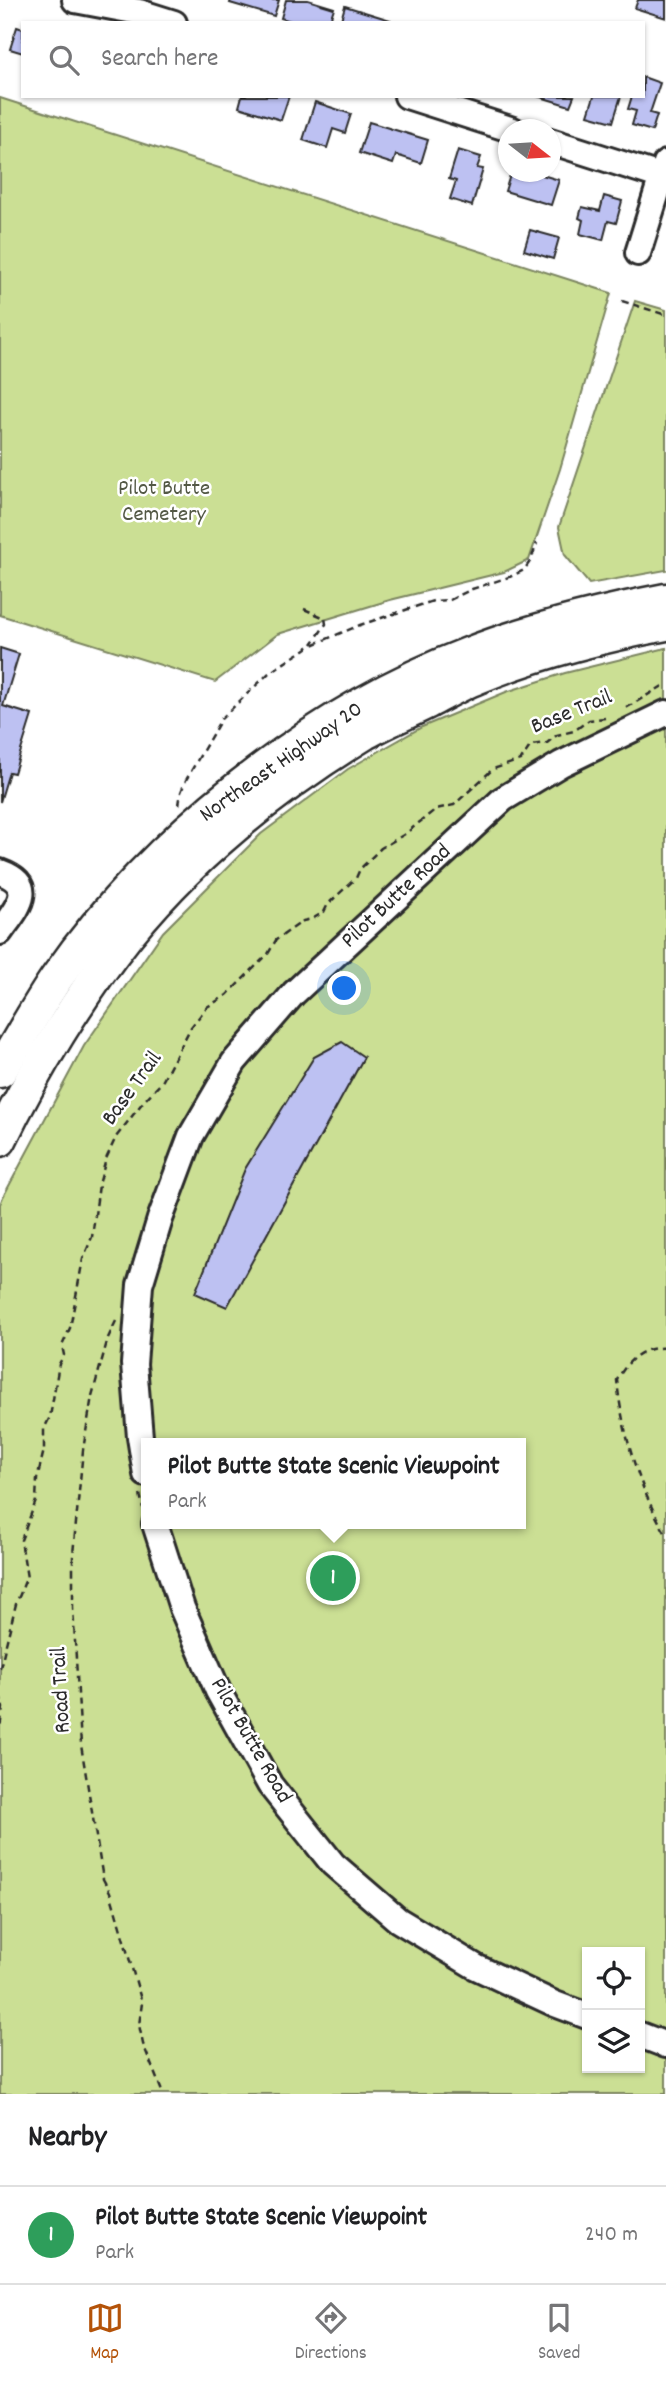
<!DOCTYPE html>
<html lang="en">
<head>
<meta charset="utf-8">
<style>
  :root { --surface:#fff; --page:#f6f6f6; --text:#202124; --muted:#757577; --line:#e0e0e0; --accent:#b45309 }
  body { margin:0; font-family:Dekko,sans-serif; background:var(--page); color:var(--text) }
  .controls { position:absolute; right:21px; bottom:21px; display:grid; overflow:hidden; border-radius:0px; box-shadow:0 2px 5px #0004 }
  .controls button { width:63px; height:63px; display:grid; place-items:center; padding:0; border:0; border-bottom:2px solid var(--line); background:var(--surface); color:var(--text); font:35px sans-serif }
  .compass { position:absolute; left:498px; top:119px; width:63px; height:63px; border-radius:50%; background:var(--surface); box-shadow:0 2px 5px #0004; rotate:107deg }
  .you { position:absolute; left:345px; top:989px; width:24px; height:24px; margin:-18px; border:5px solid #fff; border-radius:50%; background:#1a73e8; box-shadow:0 0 0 10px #1a73e833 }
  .badge { display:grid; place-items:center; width:46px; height:46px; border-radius:50%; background:var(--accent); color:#fff; font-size:23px; font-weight:700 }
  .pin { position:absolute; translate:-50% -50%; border:4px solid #fff; box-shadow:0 2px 7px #0006 }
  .popup { position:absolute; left:141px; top:1438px; width:385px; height:91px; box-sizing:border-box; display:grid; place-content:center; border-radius:0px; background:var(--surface); filter:drop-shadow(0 2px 5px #0005); font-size:23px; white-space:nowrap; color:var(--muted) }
  .popup b { font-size:26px; color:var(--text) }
  .popup::after { content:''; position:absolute; left:50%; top:100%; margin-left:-14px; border:14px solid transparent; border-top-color:var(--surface) }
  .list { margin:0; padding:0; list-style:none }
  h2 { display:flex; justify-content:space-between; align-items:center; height:91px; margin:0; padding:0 28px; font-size:30px }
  h2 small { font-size:23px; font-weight:400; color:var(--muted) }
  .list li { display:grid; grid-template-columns:46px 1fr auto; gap:21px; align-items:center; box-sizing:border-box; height:98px; padding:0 28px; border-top:2px solid var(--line) }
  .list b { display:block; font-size:26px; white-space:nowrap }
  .list p { margin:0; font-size:23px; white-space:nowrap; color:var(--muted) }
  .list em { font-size:23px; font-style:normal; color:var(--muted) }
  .icon { flex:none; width:38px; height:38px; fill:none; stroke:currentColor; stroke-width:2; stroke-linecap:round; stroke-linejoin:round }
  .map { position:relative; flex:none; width:666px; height:2094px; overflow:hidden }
  .search { position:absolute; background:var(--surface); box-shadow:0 2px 5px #0004; left:21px; right:21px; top:21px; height:77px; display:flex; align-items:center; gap:18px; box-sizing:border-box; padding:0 24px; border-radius:0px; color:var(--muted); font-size:26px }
  .sheet { height:189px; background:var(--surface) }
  nav { display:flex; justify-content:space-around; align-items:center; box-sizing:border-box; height:98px; border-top:2px solid var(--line); background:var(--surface); font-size:19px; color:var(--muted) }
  nav a { display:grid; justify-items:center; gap:4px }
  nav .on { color:var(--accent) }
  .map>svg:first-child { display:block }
  .green { fill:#cbdf94; stroke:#7b8560; stroke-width:2; fill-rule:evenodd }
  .building { fill:#bdc1f2; stroke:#2b2b2b; stroke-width:2 }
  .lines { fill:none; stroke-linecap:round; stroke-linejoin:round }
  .minor-casing { stroke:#2b2b2b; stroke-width:30 }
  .major-casing { stroke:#2b2b2b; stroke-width:37 }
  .path { stroke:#2b2b2b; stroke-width:2.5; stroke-dasharray:7 5; stroke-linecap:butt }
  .minor { stroke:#fff; stroke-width:24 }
  .major { stroke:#fff; stroke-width:32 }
  .labels { text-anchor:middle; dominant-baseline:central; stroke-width:5; stroke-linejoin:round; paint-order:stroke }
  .park-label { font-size:23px; fill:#535845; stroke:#fff }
  .street-label { font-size:23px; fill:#2b2b2b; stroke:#fff }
</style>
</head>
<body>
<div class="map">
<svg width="666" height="2094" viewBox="0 0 666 2094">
  <rect width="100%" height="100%" fill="#fff"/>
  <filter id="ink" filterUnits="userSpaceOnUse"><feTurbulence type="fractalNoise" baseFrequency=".0143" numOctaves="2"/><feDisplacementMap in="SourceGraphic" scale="14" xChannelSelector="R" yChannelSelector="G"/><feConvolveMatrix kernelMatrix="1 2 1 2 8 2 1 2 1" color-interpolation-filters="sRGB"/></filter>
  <g filter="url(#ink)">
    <g class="green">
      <path d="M0,98L611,293L560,469L529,560L504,572L390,600L278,634L215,682L0,615Z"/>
      <path d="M635,301L666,310V570L589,584L565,555L559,527Z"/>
      <path d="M666,648V2094H0V1204L3,1197L84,1046L163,932L261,834L348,769L422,727L506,692L565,673ZM146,1443H520V1524H146ZM587,1952H640V2068H587Z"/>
    </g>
    <g class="building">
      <path d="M231,0H279L274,16L230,3Z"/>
      <path d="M286,0H308L334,8L329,23H297L281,18Z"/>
      <path d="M638,0H666V18L635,8Z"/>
      <path d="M345,6L390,20L389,23H340Z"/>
      <path d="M17,27L23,29V53L10,49Z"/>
      <path d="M643,77L660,83L650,113L657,115L652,131L632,125L636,111L628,109L632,96H643Z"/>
      <path d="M242,96H289L281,120L239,107Z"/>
      <path d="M537,96H574L570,106Z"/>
      <path d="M594,96H621L613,122L588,115Z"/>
      <path d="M315,102L351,114L345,133L333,129L327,148L303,140Z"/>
      <path d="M369,122L428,140L421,163L396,155L393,164L359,153Z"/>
      <path d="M458,150L481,157L477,168L483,169L472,206L450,199L456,181L449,179Z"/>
      <path d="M511,172H532L559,180L551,205L505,191Z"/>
      <path d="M604,196L622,201L616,223L608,221L603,240L580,234L583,220L579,218L582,207L600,211Z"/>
      <path d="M530,230L559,238L553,259L524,250Z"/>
      <path d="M0,648L19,654L3,706L32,715L14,773L9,772L0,802Z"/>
      <path d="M342,1042L364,1057L227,1307L195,1293L245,1169L314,1057Z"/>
    </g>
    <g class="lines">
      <g class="minor-casing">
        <g id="minor">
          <path d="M75,0L139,12L174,23"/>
          <path d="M407,96L513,130"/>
          <path d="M550,141L666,178"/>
          <path d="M638,253L666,163"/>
          <path d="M0,872C39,886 16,909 0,932"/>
          <path d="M146,1474L140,1437L134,1364L140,1285L160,1219L191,1136L234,1062L294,993L503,799L561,764L666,713"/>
          <path d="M155,1524L182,1608L218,1691L270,1785L333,1864L398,1920L476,1967L555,2004L587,2016"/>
          <path d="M640,2035L666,2045"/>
        </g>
      </g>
      <g class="major-casing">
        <g id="major">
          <path d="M0,1071C19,1040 37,1006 58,976C153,840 312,713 468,654C532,629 599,613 666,600"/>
          <path d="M0,1140C33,1072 81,993 128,934C193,854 277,787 365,733C384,722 406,713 426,703C443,694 460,684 478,677C539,652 601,636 666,624"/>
        </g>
      </g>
      <g class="path">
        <path d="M622,301L666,315"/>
        <path d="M304,609L325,618L326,624L312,644"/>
        <path d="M626,708L666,684"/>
        <path d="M179,805L181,792L186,780L221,719L269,673L310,646L360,625L433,601L450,600L472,589L512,576L524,570L531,560L537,543"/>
        <path d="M116,1321L108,1338L92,1396L83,1450L73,1554V1607L81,1745L103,1879L110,1892L142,2003L139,2025L143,2044L163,2094"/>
        <path d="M666,1348C642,1346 628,1360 617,1380C622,1432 639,1489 666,1534"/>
        <path d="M140,1494L143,1508"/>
        <path d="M0,1668L17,1600C22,1593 22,1585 27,1578L21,1540L36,1501L37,1479L44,1450V1429L50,1417L59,1364L64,1355L62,1346L70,1328L83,1259L92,1237L99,1185L106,1159L116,1137L143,1102L162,1082L191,1027L207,1007L227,995L268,954L276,940L303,921L312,919L324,912L328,904L356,878L360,869L381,848L405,834L436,809L454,805L493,769L521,760L531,745L547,743L557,735L574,731L589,720L605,718"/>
        <path d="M0,1694L3,1708L0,1728"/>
      </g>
      <use href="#minor" class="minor"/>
      <use href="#major" class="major"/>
    </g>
  </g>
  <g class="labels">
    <g class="park-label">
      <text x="164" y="489">Pilot Butte<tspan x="164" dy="26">Cemetery</tspan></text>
    </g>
    <g class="street-label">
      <text transform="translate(572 713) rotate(-22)">Base Trail</text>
      <text transform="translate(282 763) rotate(-35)">Northeast Highway 20</text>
      <text transform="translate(397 897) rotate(-43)">Pilot Butte Road</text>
      <text transform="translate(133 1089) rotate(-54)">Base Trail</text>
      <text transform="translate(62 1690) rotate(-93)">Road Trail</text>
      <text transform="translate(250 1741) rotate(60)">Pilot Butte Road</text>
    </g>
  </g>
</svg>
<div class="controls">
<button><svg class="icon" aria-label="locate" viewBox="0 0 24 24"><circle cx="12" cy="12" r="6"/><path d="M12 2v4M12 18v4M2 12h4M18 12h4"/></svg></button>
<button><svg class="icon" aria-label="layers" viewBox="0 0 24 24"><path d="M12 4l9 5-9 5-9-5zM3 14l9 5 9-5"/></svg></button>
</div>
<svg class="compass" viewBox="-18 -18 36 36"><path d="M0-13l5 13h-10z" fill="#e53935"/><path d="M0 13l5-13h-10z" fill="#757577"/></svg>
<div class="you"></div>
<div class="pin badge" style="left:333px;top:1578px;background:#2e9e5b">1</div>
<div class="popup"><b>Pilot Butte State Scenic Viewpoint</b>Park</div>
<div class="search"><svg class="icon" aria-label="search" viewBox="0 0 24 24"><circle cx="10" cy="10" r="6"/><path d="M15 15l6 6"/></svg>Search here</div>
</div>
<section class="sheet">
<h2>Nearby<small></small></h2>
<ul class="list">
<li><span class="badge" style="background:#2e9e5b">1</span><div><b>Pilot Butte State Scenic Viewpoint</b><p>Park</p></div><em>240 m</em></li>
</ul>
</section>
<nav>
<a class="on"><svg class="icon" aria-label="map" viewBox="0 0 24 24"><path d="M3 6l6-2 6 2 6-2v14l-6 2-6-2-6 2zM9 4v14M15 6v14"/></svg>Map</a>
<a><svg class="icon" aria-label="directions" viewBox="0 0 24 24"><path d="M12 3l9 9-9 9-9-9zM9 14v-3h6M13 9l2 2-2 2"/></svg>Directions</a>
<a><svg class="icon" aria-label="saved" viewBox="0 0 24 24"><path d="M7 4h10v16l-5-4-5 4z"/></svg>Saved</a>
</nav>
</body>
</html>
